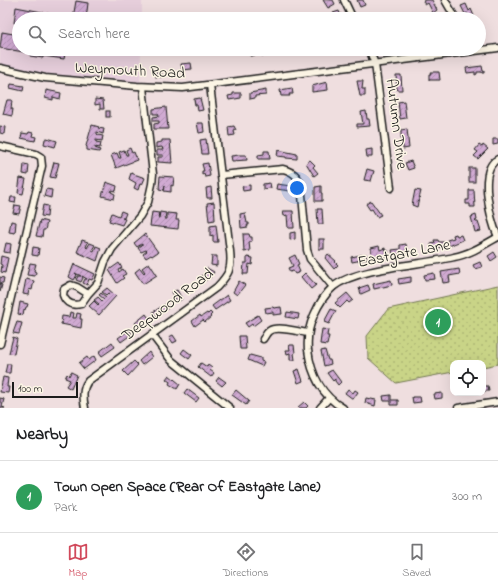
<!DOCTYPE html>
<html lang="en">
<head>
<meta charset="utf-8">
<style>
  :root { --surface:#fff; --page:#f6f6f6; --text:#202124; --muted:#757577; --line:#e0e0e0; --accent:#d1495b }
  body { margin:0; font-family:"Indie Flower",sans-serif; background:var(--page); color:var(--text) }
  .controls { position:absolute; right:12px; bottom:12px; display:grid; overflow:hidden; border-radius:8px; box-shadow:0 4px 16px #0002 }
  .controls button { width:36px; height:36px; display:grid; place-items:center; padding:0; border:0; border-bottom:1px solid var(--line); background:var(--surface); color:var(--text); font:20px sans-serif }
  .scale { position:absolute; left:12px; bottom:10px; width:66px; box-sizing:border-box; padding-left:4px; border:2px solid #1c1c1c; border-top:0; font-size:11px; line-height:14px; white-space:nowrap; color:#1c1c1c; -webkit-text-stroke:3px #fcf5e5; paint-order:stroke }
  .you { position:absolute; left:297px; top:188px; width:14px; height:14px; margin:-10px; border:3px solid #fff; border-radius:50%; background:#1a73e8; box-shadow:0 0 0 6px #1a73e833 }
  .badge { display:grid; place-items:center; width:26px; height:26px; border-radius:50%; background:var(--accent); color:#fff; font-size:13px; font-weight:700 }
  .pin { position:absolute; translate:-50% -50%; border:2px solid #fff; box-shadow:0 1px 4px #0006 }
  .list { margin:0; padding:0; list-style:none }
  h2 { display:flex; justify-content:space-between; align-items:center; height:52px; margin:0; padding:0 16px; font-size:17px }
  h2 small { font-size:13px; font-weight:400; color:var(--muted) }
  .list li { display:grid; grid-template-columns:26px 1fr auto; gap:12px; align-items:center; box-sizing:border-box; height:72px; padding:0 16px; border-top:1px solid var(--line) }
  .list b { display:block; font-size:15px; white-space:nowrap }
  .list p { margin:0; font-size:13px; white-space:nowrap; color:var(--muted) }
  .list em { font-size:13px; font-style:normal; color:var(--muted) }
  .icon { flex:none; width:22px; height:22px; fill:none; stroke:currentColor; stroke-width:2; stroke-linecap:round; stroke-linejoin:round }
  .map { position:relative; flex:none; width:498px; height:408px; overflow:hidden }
  .search { position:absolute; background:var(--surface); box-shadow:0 4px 16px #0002; left:12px; right:12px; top:12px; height:44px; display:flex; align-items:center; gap:10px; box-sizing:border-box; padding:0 14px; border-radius:22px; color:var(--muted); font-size:15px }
  .sheet { height:124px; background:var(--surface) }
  nav { display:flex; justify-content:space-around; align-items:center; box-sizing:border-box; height:56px; border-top:1px solid var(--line); background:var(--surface); font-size:11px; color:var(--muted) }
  nav a { display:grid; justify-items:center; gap:2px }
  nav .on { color:var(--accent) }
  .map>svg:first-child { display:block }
  .built { fill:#e6cedb }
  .green { fill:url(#green-dots); stroke:#727852 }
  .building { fill:url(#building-hatch); stroke:#1c1c1c }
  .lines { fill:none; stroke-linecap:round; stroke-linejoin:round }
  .minor-casing { stroke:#1c1c1c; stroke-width:9 }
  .minor { stroke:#fcf5e5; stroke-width:6 }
  .labels { text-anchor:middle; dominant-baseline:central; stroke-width:3; stroke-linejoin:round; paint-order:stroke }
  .street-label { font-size:16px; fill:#1c1c1c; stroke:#fcf5e5 }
</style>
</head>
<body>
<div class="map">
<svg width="498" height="408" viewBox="0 0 498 408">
  <defs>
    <pattern id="green-dots" width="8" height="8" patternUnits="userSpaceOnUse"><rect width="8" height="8" fill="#c9d487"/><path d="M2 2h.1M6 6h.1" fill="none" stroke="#acb574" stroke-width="1.8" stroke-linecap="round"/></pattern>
    <pattern id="building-hatch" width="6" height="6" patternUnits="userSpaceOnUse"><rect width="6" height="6" fill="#d0aad2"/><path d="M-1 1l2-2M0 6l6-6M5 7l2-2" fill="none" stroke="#b292b4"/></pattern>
  </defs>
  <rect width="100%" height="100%" fill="#efdedf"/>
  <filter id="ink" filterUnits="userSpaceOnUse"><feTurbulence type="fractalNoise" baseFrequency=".025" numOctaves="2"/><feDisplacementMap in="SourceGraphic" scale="8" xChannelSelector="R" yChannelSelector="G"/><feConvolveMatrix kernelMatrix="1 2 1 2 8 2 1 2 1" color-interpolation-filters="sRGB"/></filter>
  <g filter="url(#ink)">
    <path class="built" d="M0,0H142V19H19V49H141L140,82L90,79L44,73L0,64Z"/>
    <path class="green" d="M498,285V364L483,367V363H453V372L396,383L368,358L367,336L388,309Z"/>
    <g class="building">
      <path d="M323,0H333L335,4L328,8Z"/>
      <path d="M357,0H363L365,5L360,7Z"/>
      <path d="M425,0H432L437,10L433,13L428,3L425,5L423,1Z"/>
      <path d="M76,1L88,3L86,19H19V24L14,23L16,7L73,18Z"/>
      <path d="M466,4L469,11L471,9L474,16L470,19L467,13L465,14L461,6Z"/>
      <path d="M339,11L342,19H336L333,13Z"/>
      <path d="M2,32L19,35V49H66L64,59L43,56V58L30,56V53L0,48Z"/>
      <path d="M249,49H272V52L269,53V55L262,56V54L250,56Z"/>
      <path d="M191,63L192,69L182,70L181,64Z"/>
      <path d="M482,66L483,71H484V73H482V72H477V74L475,75V72L467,73L466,68Z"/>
      <rect x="156" y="71" width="5" height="6"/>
      <path d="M430,72H439L440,80H429V74H431Z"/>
      <path d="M396,75H401L402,90H397Z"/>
      <path d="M357,81H363L362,89H365V96H360Z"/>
      <path d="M327,82L328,90L312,92V86Z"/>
      <path d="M11,84L24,86L23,91L10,88Z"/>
      <path d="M292,88L293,94H289L290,96H281L280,90Z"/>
      <path d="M46,90L61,93L60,99L53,97V100L45,98Z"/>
      <path d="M266,90V95L255,96V98L250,99V93Z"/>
      <path d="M233,93H241V98L229,100L228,96L233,95Z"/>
      <path d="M200,98L203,110L198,111L197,105H195L194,99Z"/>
      <path d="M95,99L103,100L104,109H100V104L95,105Z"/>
      <path d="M7,100H12L11,109H13L12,116L3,114Z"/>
      <path d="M404,101L406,118L400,119L398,102Z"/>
      <path d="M166,107L168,129H154V124L159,123V121H153V117L159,116L158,114H153V109Z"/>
      <rect x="106" y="111" width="4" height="6"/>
      <path d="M366,111L367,119H369L370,126L357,127V124H363L361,112Z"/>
      <path d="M197,123H203L204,132L199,133Z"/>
      <path d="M92,125L99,127L98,128L104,129L103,134L97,132V134L98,135L103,136L102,141L96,140V142L101,143L100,148L95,147V148L100,150L99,152L87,150V147L86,146Z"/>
      <path d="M0,126L5,127L4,134L0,133Z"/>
      <path d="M234,126L236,130L234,131L235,135L229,136L228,127Z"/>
      <path d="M407,129L409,148L403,149V145H401V130Z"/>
      <path d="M29,132L33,133L32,136L36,137L35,141L21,138L22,133L28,134Z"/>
      <path d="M47,138L57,141L55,147L44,144L45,139Z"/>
      <path d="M206,139L208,154H202L200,140Z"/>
      <path d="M493,139H498V144L493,145Z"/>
      <path d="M162,140H170L172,163L158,162V157H163V155H157V150H163L162,147L156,148V143L162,142Z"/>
      <path d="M479,145L482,147L483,145L488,149L478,159L474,156L478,152L475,150Z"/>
      <path d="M130,148L132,153L134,152L137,160L116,168L111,155L117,153L119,158H121L119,152L124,150L126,155H128L126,150Z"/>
      <path d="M372,149V157H367L366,150Z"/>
      <path d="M278,150L297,154V159L286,158V157L277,156Z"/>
      <path d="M264,151H269L270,159H258V155L264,154Z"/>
      <path d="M239,155H246L247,160L232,161L231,156Z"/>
      <path d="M310,160L315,165L313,167L318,173L314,176L306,163Z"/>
      <path d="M411,161L414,168L408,170L405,163Z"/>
      <path d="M54,162L59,163L55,178L50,177Z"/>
      <path d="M208,163L210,176L205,177L204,174L202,175V171H204L202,164Z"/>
      <path d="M24,164L29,165L28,175L23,174Z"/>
      <rect x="469" y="168" width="6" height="14"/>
      <path d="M367,169L374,171L371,181L364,180Z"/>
      <path d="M131,173L145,178L142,185L140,184L138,190L134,188L136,183L129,179Z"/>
      <path d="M160,176L174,177L173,186L171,185V192L164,191L165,185L164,190L159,189Z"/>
      <path d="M20,178L26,179L23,194L18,193Z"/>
      <path d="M106,182L117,186L116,191L112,190L111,192L115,194L114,199L102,196Z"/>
      <path d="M270,183L271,188L263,189V184Z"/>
      <path d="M277,184L291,186L290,191L276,189Z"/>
      <path d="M250,185V190L243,191L242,186Z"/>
      <path d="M321,186V193H322V201H315V187Z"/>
      <path d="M211,187L212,198H207L206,188Z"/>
      <path d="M46,189L52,190L51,198L44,196Z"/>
      <path d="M415,190L421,191L417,207L412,205Z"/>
      <path d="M469,190H474L475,207H470V204H466V200H469Z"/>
      <path d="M11,197H16L15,203L10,202Z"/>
      <path d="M371,201L381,215L377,217L372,209L370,210L366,204Z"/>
      <path d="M214,202L215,220L209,221L207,203Z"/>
      <path d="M15,205L21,206L19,214L13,213Z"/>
      <path d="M43,205L48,206L47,217L41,216Z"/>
      <path d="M317,209H322L323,224H318Z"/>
      <path d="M121,211L126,213L124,218H122L125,219L122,225L109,221L112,213L119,216Z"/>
      <path d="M283,211H293L294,228H288L287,215L284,216Z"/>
      <path d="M152,212L159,213L158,218H159L160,212L166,213L165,219H167V213L177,214L176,220H179L178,229L150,226Z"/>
      <path d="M245,213L247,223H249V225H247L248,227L241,228L240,214Z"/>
      <path d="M476,215L477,220L475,221L476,222H478L481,231L475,232L471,217Z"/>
      <path d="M40,220L47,222L45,230H43L42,237L36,236Z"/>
      <path d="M11,221L16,222L15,233L9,232Z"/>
      <path d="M216,225L218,242H213V235L210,236V226Z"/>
      <path d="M295,232V239L290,240V233Z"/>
      <path d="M145,234L158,252L152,256L151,255L146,258L143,254L147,251L146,250L141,252L138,248L142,245V244L137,247L134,243Z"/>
      <path d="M243,234H249L250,237H252V241L249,242L250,251L244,252Z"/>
      <path d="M456,234L457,236L461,235L463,240L449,246L447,240L454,238L453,235Z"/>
      <rect x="319" y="239" width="5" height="10"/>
      <path d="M82,240L88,242L86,247L87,248L90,243L95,245L92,250L94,251L96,246L101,248L97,261L77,252Z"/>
      <path d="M434,240H438L439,242H444V247L431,248V244L435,243Z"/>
      <path d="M6,243L11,244L10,253L4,252Z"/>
      <path d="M406,244L407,253L393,255L392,250L400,249V245Z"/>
      <path d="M379,246L380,250L385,248V251L388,250V256L372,259L371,248Z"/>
      <path d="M33,247L39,248L38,256L32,255Z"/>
      <path d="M494,252L497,257L491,261L488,256Z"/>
      <path d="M328,254L336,261L335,262L338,265L334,269L325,258Z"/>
      <path d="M366,254L367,259L352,262L351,257Z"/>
      <path d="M295,255L299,264L297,265L300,272L295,274L293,271L290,272L288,268L293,266L289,258Z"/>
      <path d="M1,256L8,258L5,273L1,272L2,265L0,264Z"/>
      <path d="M212,256H217V266L211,265Z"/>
      <path d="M247,257L253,258L252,265L249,264L248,274H243L244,263H247Z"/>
      <path d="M480,262L482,267L475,269L473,265Z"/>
      <path d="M30,263L36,264L34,271L36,272L35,276L27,275Z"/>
      <path d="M119,263L122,268L118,270L119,272L123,269L126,274L122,276L124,278L117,283L109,270Z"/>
      <path d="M149,263L157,275L143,284L135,272L140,268L144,273L145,272L142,268Z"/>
      <path d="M74,264L95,274L92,280L89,279L87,285L83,283L85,279H87L82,276L83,278L81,282L76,280L78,276H81L75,273L77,275L74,280L69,277Z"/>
      <path d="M207,268L214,272L212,275H209L211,277L201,283L198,279L207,272L205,271Z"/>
      <path d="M459,269L460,274L449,276L450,282L443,283L441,272Z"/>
      <path d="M305,273L316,285L311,289L301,277Z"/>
      <path d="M434,273L435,279L425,280L424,275Z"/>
      <path d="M0,277L4,278L3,283H0V284L2,285L0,292Z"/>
      <path d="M411,277V282L399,284L398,279Z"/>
      <path d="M26,279L34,281L32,290L29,289L28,295L23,294Z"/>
      <path d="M391,280L392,285L374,289L373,284Z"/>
      <path d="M239,281L245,285L237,295L233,292Z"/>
      <path d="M368,285L370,290L361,294L359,288Z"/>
      <path d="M107,288L116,296L99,315L89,306L94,301L98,305L99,304L94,300L98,297L102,301L104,299L99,295L101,293L106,297L109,294L108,293L106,295L102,292Z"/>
      <path d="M177,290L182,299L177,302L172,292Z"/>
      <path d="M347,293L353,300L349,303L347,301L340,308L335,303Z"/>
      <path d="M227,295L230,300L215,310L212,306Z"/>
      <path d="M20,302L28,304L27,307H26L25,310L24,309L23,315L18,314Z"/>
      <path d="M166,304L168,308L156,316L153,312Z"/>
      <path d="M273,307L274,308L281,307L282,314L273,315V312L266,313L265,308Z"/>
      <path d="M331,309L336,311L329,324L324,322Z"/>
      <path d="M70,312L74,313L73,318H76L77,313L81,314L80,319H82L81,328L61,324L62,316L69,317Z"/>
      <path d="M210,312L212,314L210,316L211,317L205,322L203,320L195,326L192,321L200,315L201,317L207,313L208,314Z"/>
      <path d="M287,312L299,314L298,319L286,317Z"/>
      <path d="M146,314L151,321L143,325L142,324L138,327L135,323Z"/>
      <path d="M258,315L261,320L253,326L252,324L248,327L245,323Z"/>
      <path d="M17,322L22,323L19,334L13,333Z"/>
      <path d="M322,329L328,330L327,336H329L327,345L320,344Z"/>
      <path d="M129,330L132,334L121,342L118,338Z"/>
      <path d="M173,335L177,341L173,343L169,337Z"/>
      <path d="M239,336H245L246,349H240Z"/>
      <path d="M13,337L17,339L14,354L9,353Z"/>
      <path d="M112,342L115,347L102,356L99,352Z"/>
      <path d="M289,345H294L295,353H294L295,360H290V353L287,354L286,350H290Z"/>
      <path d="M184,349L192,355L189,359L181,353Z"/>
      <path d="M325,350L328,360H330L331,364L324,366L321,351Z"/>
      <path d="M149,352L152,357L142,365L139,361Z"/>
      <path d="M250,355L261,358V361L264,362L262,366L248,360Z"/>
      <path d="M94,356L96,360L84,369L79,363L87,357L89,360Z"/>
      <path d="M134,361L138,365L128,376L123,371Z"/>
      <path d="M201,363L207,367L208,365L212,368L210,370L214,373L211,377L198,367Z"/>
      <path d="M7,364H11L10,373H5Z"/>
      <path d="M299,369L303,381L298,383L294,371Z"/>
      <path d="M332,370L341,382L338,385L335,381V379L333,381L327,373Z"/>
      <path d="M71,372L77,375L71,389L66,386L70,380L65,378L67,374L69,376Z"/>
      <path d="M169,375L180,384L177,389L169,384L170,382L166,379Z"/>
      <path d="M3,377L8,378L7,387H9L8,393L0,392Z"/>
      <path d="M219,377L226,382L222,386L216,381Z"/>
      <path d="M483,386H488L489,391H483Z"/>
      <path d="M187,389L199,398L196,402L184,393Z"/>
      <path d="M348,389L353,393L355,390L358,392L353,399L345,393Z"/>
      <path d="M236,390L249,401L246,405L232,395Z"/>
      <path d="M442,393V398L435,399L434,394Z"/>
      <path d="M391,395V400H398V405H391V401H384L383,396Z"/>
      <path d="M412,397H420L421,402L413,403Z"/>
      <path d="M0,398L4,399L2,407L5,408H0Z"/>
      <path d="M366,398L376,400L375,406L365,403Z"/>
      <path d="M304,402L308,406L306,408H299L298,407Z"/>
    </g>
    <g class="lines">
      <g class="minor-casing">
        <g id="minor">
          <path d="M344,0L353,19"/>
          <path d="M445,0L456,19"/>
          <path d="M369,49L375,64L391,188"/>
          <path d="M0,68L45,78L137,86L183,88L498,48"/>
          <path d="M0,146L36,154L41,157L42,166L0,344"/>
          <path d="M498,159C477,169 491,221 498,237"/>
          <path d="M221,175L283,169C293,172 297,175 301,184L307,250L310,259L333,287"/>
          <path d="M88,294L81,304C73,306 66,304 63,295L64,289L71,285L77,287L88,294L98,283L105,262L112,249L140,216L148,202L152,184L153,174L143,87"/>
          <path d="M152,335L171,360L230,408"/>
          <path d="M263,339C265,337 266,333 269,331C277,325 299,332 308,333"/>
          <path d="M85,408C83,398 82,389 88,381L217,287C229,274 232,269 230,251L210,85"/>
          <path d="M320,408L329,398"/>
          <path d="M343,408C322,396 311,374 308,350C307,338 309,326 314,315C318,306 325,294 333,287C357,267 422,265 454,257C470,254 484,245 498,237"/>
          <path d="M458,408L498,402"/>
        </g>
      </g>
      <use href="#minor" class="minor"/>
    </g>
  </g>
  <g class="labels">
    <g class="street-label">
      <text transform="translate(130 71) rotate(3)">Weymouth Road</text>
      <text transform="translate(396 124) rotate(83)">Autumn Drive</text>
      <text transform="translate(404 254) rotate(-11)">Eastgate Lane</text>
      <text transform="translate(168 305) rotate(-37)">Deepwood Road</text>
    </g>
  </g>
</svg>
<div class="controls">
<button><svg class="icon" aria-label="locate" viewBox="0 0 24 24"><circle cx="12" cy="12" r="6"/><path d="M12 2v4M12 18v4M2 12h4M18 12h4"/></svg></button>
</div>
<div class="scale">100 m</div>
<div class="you"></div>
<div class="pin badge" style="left:438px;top:322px;background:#2e9e5b">1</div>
<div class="search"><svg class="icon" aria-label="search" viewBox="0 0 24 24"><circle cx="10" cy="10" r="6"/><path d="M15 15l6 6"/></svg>Search here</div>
</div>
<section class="sheet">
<h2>Nearby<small></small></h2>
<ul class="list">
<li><span class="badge" style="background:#2e9e5b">1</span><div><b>Town Open Space (Rear Of Eastgate Lane)</b><p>Park</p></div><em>300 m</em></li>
</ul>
</section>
<nav>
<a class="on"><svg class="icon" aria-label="map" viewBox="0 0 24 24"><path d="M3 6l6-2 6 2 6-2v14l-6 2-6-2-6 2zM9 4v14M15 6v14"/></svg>Map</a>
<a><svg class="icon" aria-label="directions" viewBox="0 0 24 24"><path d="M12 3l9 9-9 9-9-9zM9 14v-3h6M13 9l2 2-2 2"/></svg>Directions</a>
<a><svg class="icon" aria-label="saved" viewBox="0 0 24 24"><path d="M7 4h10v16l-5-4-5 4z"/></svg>Saved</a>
</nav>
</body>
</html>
